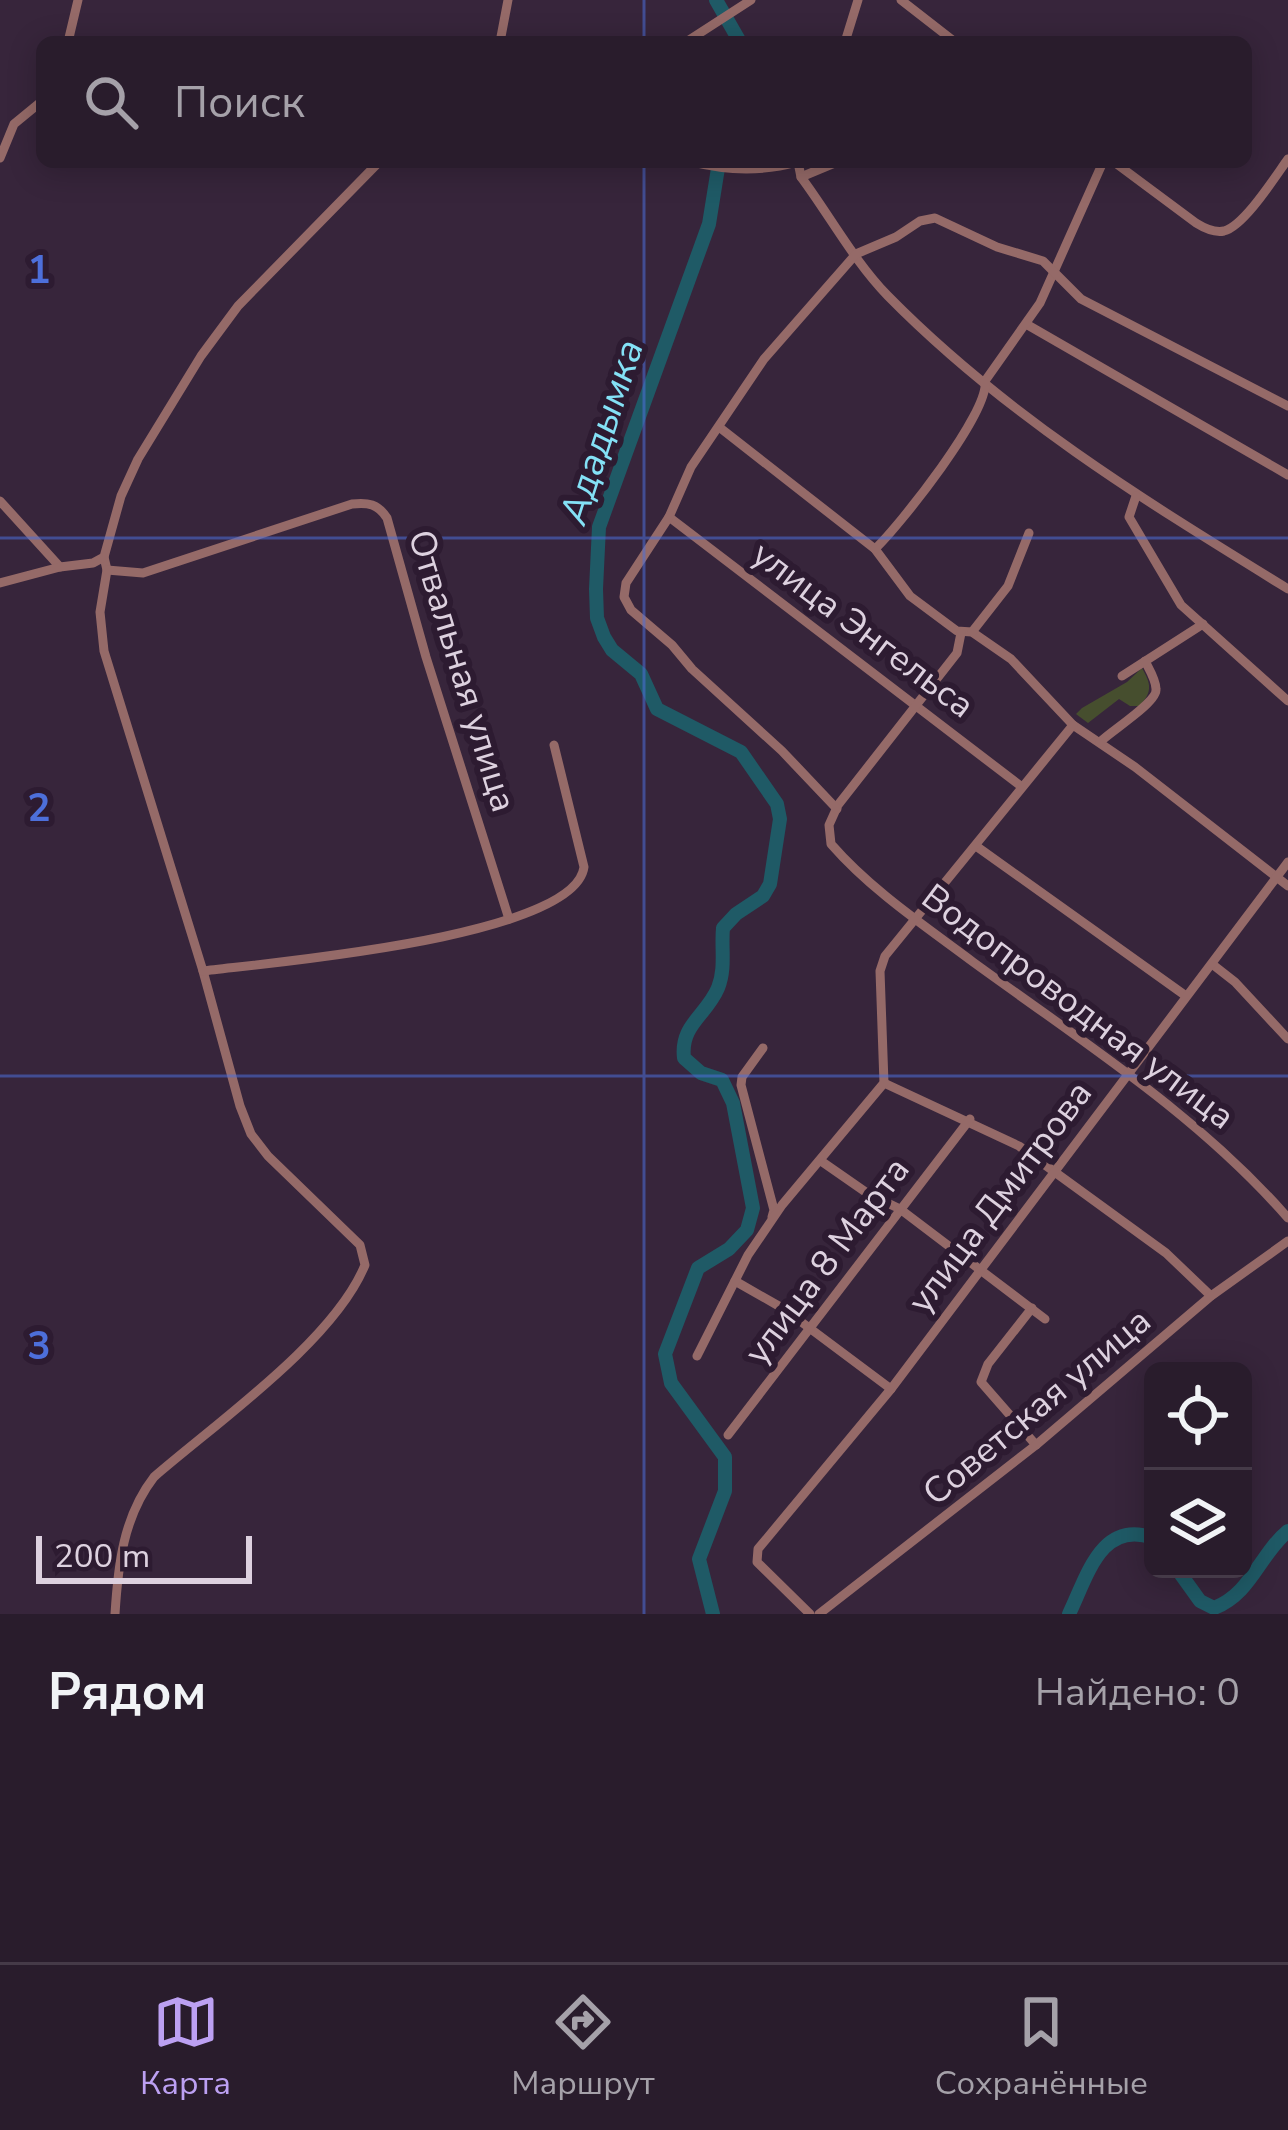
<!DOCTYPE html>
<html lang="ru">
<head>
<meta charset="utf-8">
<style>
  :root { --surface:#291c2c; --page:#352938; --text:#f1f3f6; --muted:#a5a1a9; --line:#453a48; --accent:#bca0f2 }
  body { margin:0; font-family:"Nunito Sans",sans-serif; background:var(--page); color:var(--text) }
  .controls { position:absolute; right:36px; bottom:36px; display:grid; overflow:hidden; border-radius:18px; box-shadow:0 6px 30px #0003 }
  .controls button { width:108px; height:108px; display:grid; place-items:center; padding:0; border:0; border-bottom:3px solid var(--line); background:var(--surface); color:var(--text); font:60px sans-serif }
  .scale { position:absolute; left:36px; bottom:30px; width:216px; box-sizing:border-box; padding-left:12px; border:6px solid #ddd1df; border-top:0; font-size:33px; line-height:42px; white-space:nowrap; color:#ddd1df; -webkit-text-stroke:9px #2d1b31; paint-order:stroke }
  .list { margin:0; padding:0; list-style:none }
  h2 { display:flex; justify-content:space-between; align-items:center; height:156px; margin:0; padding:0 48px; font-size:51px }
  h2 small { font-size:39px; font-weight:400; color:var(--muted) }
  .icon { flex:none; width:66px; height:66px; fill:none; stroke:currentColor; stroke-width:2; stroke-linecap:round; stroke-linejoin:round }
  .map { position:relative; flex:none; width:1288px; height:1614px; overflow:hidden }
  .search { position:absolute; background:var(--surface); box-shadow:0 6px 30px #0003; left:36px; right:36px; top:36px; height:132px; display:flex; align-items:center; gap:30px; box-sizing:border-box; padding:0 42px; border-radius:18px; color:var(--muted); font-size:45px }
  .sheet { height:348px; background:var(--surface) }
  nav { display:flex; justify-content:space-around; align-items:center; box-sizing:border-box; height:168px; border-top:3px solid var(--line); background:var(--surface); font-size:33px; color:var(--muted) }
  nav a { display:grid; justify-items:center; gap:6px }
  nav .on { color:var(--accent) }
  .map>svg:first-child { display:block }
  .green { fill:#464e2e }
  .lines { fill:none; stroke-linecap:round; stroke-linejoin:round }
  .river { stroke:#1f5a66; stroke-width:14 }
  .minor { stroke:#956a68; stroke-width:9 }
  .grid { fill:none; stroke:#4d6fda; stroke-width:3; stroke-opacity:0.55 }
  .labels { text-anchor:middle; dominant-baseline:central; stroke-width:12; stroke-linejoin:round; paint-order:stroke }
  .street-label { font-size:36px; fill:#ddd1df; stroke:#2d1b31 }
  .water-label { font-size:39px; font-style:italic; fill:#84e1f6; stroke:#2d1b31 }
  .grid-label { font-size:39px; text-anchor:middle; font-weight:bold; fill:#4d6fda; stroke:#2d1b31; stroke-width:12; stroke-linejoin:round; paint-order:stroke }
</style>
</head>
<body>
<div class="map">
<svg width="1288" height="1614" viewBox="0 0 1288 1614">
  <rect width="100%" height="100%" fill="#37253b"/>
  <path class="green" d="M1142,668C1151,684 1153,692 1139,706H1130L1119,699L1088,723L1076,714L1082,708L1127,682Z"/>
  <g class="lines">
    <g class="river">
      <path d="M716,0L740,42"/>
      <path d="M1177,1569L1200,1601L1214,1608C1251,1594 1259,1555 1288,1531"/>
      <path d="M713,1614L699,1559L725,1491V1457L671,1383L665,1354L698,1268L729,1249L747,1230L753,1208L733,1103L722,1080L701,1073L684,1058C680,1025 706,1016 718,988C726,968 721,948 723,928L736,914L763,896L770,884L780,819L777,804L741,752L657,709L641,674L612,650L604,637L597,618L596,589L599,527L709,224L719,162"/>
      <path d="M1069,1614C1087,1577 1101,1519 1153,1538"/>
    </g>
    <g class="minor">
      <path d="M901,0L955,42"/>
      <path d="M68,42L78,0"/>
      <path d="M500,42L508,0"/>
      <path d="M686,42L751,0"/>
      <path d="M845,42L858,0"/>
      <path d="M0,158L14,124L42,101"/>
      <path d="M692,162C728,171 762,172 797,162"/>
      <path d="M798,162L801,177C830,216 854,261 888,296C1006,416 1147,502 1288,589"/>
      <path d="M1114,162L1196,223C1204,228 1214,233 1224,231C1244,226 1275,177 1288,159"/>
      <path d="M801,177L837,162"/>
      <path d="M1026,324L1288,475"/>
      <path d="M719,427L875,549L910,596L957,631L972,632L1011,659L1073,725L1135,767L1288,886"/>
      <path d="M1136,496L1129,517L1181,605L1288,701"/>
      <path d="M0,501L60,567"/>
      <path d="M669,517L1022,787"/>
      <path d="M875,549C900,525 990,412 985,381L1040,303L1103,162"/>
      <path d="M104,557L107,570L100,612L104,651L203,971L240,1106L251,1134L268,1156L360,1245L365,1265C334,1341 216,1423 154,1477C123,1517 118,1566 115,1614"/>
      <path d="M107,570L143,573L352,504C368,502 378,504 387,518L426,657L509,919"/>
      <path d="M0,583L60,567L93,563L104,557L121,496L138,459L201,356L238,306L379,162"/>
      <path d="M972,632L1008,586L1029,533"/>
      <path d="M961,633L957,653L838,805L829,825L831,844C871,890 925,926 973,962C1083,1042 1198,1115 1288,1218"/>
      <path d="M1122,676L1203,624"/>
      <path d="M1100,742C1112,730 1158,702 1156,689C1156,680 1149,669 1145,661"/>
      <path d="M837,809L782,751L692,669L672,645L631,610L624,597L626,583L669,517L691,467L764,359L856,254L896,237L920,221L935,218L997,247L1043,261L1081,299L1288,406"/>
      <path d="M976,846L1186,996"/>
      <path d="M1212,964L1235,982L1288,1039"/>
      <path d="M203,971C265,963 575,938 584,867L554,745"/>
      <path d="M763,1048L742,1077L741,1085L774,1210L772,1217"/>
      <path d="M884,1083L1019,1146L1166,1253L1211,1296"/>
      <path d="M821,1161L867,1193L900,1209L1045,1319"/>
      <path d="M735,1281L784,1309L891,1389"/>
      <path d="M1032,1308L988,1364L981,1382L1036,1445"/>
      <path d="M697,1356L748,1255L782,1205L884,1083L880,971L885,956L1073,725"/>
      <path d="M728,1435L970,1119"/>
      <path d="M810,1614L757,1562L758,1549L891,1389L1288,862"/>
      <path d="M819,1614L1036,1445L1211,1296L1288,1241"/>
    </g>
  </g>
  <path class="grid" d="M644,0V42M644,162V1614M0,538H1288M0,1076H1288"/>
  <g class="labels">
    <g class="street-label">
      <text transform="translate(863 630) rotate(37)">улица Энгельса</text>
      <text transform="translate(462 671) rotate(73)">Отвальная улица</text>
      <text transform="translate(1078 1007) rotate(37)">Водопроводная улица</text>
      <text transform="translate(1000 1197) rotate(-53)">улица Дмитрова</text>
      <text transform="translate(827 1261) rotate(-53)">улица 8 Марта</text>
      <text transform="translate(1037 1407) rotate(-40)">Советская улица</text>
    </g>
    <g class="water-label">
      <text transform="translate(602 432) rotate(-72)">Ададымка</text>
    </g>
  </g>
  <g class="grid-label">
    <text x="39" y="283">1</text>
    <text x="39" y="821">2</text>
    <text x="39" y="1359">3</text>
  </g>
</svg>
<div class="controls">
<button><svg class="icon" aria-label="locate" viewBox="0 0 24 24"><circle cx="12" cy="12" r="6"/><path d="M12 2v4M12 18v4M2 12h4M18 12h4"/></svg></button>
<button><svg class="icon" aria-label="layers" viewBox="0 0 24 24"><path d="M12 4l9 5-9 5-9-5zM3 14l9 5 9-5"/></svg></button>
</div>
<div class="scale">200 m</div>
<div class="search"><svg class="icon" aria-label="search" viewBox="0 0 24 24"><circle cx="10" cy="10" r="6"/><path d="M15 15l6 6"/></svg>Поиск</div>
</div>
<section class="sheet">
<h2>Рядом<small>Найдено: 0</small></h2>
<ul class="list">
</ul>
</section>
<nav>
<a class="on"><svg class="icon" aria-label="map" viewBox="0 0 24 24"><path d="M3 6l6-2 6 2 6-2v14l-6 2-6-2-6 2zM9 4v14M15 6v14"/></svg>Карта</a>
<a><svg class="icon" aria-label="directions" viewBox="0 0 24 24"><path d="M12 3l9 9-9 9-9-9zM9 14v-3h6M13 9l2 2-2 2"/></svg>Маршрут</a>
<a><svg class="icon" aria-label="saved" viewBox="0 0 24 24"><path d="M7 4h10v16l-5-4-5 4z"/></svg>Сохранённые</a>
</nav>
</body>
</html>
